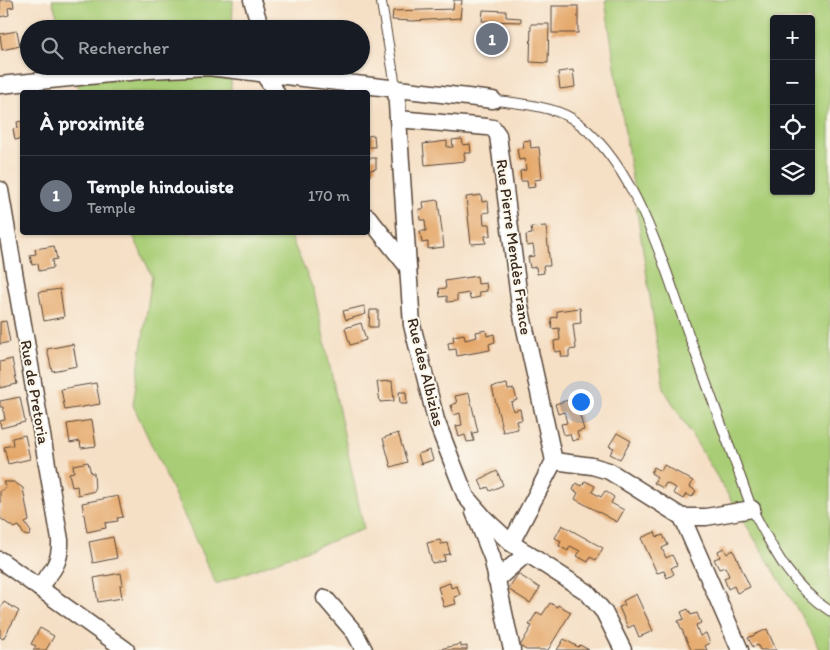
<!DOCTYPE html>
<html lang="fr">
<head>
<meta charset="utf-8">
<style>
  :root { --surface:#171b24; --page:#20242c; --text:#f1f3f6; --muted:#9ea1a6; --line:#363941; --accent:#1f6fb2 }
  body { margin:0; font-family:Itim,sans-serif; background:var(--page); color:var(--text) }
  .controls { position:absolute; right:15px; top:15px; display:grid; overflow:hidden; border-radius:5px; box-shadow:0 1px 4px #0004 }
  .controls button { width:45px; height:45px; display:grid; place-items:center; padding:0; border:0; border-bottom:1px solid var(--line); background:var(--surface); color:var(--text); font:25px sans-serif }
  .you { position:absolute; left:580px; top:401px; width:18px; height:18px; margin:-12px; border:4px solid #fff; border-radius:50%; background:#1a73e8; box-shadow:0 0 0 8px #1a73e833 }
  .badge { display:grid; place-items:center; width:32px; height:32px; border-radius:50%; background:var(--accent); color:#fff; font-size:16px; font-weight:700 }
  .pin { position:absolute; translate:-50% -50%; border:2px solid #fff; box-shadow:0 1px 5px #0006 }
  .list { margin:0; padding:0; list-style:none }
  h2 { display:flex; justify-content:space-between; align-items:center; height:65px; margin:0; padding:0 20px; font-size:21px }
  h2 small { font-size:16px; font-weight:400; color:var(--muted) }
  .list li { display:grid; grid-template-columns:32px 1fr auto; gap:15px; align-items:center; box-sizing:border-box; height:80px; padding:0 20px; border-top:1px solid var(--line) }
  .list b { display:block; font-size:19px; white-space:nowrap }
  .list p { margin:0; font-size:16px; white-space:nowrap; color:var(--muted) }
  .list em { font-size:16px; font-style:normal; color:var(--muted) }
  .icon { flex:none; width:28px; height:28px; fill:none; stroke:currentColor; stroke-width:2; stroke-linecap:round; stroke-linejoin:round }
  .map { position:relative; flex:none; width:830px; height:650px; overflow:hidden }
  .search { position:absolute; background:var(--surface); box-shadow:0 1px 4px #0004; left:20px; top:20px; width:350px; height:55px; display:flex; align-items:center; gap:12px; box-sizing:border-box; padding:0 18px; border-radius:28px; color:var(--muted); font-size:19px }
  .panel { position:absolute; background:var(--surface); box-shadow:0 1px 4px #0004; left:20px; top:90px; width:350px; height:145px; border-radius:5px }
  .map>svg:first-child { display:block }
  .green { fill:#a9cd76; stroke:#727c4a; fill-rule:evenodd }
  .building { fill:#e5a86a }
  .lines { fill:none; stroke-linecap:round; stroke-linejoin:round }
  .service-casing { stroke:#574537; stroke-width:11 }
  .minor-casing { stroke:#574537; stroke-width:19 }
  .service { stroke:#fff; stroke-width:9 }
  .minor { stroke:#fff; stroke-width:16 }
  .labels { text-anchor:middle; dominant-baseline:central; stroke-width:4; stroke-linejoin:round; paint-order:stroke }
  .street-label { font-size:16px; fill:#3b2a1e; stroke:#fbf7ec }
</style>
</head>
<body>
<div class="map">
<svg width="830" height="650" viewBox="0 0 830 650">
  <rect width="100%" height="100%" fill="#fbf7ec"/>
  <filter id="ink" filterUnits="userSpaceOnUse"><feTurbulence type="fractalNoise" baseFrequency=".02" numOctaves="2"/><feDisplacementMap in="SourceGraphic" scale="10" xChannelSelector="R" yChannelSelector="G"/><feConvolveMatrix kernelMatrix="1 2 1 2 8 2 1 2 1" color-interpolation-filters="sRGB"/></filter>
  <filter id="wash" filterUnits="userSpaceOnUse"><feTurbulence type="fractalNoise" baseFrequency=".0096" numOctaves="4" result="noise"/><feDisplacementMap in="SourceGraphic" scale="20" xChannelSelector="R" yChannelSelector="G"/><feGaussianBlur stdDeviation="1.12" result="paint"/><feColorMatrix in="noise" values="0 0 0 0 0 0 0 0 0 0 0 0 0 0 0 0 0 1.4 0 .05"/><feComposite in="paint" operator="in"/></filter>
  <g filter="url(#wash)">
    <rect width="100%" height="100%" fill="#f5dfc5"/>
    <g class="green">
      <path d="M52,0H233L232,29H61Z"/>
      <path d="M605,0H830V650H819L814,637L664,389ZM774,19H811V191H774Z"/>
      <path d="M72,66H231V92H80Z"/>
      <path d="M132,233H289L314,291L364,529L216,584L133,405L152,276Z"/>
    </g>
    <g id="blocks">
      <g class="building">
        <path d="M0,0H13L14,7L8,8L9,15L0,17Z"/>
        <path d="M454,0H462L460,18L413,21L392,20L393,11L453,9Z"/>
        <rect x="552" y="6" width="26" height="27"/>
        <path d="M483,10L506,11V17L521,18V22L482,21Z"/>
        <path d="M531,24H549L548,63L530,62Z"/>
        <path d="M484,27L497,28V30H508L507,46H476L477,33H484Z"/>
        <path d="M17,31L20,46L2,50L0,34Z"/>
        <path d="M573,70L575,87L560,89L558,72Z"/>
        <path d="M22,121V146L20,139L15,140L13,129L18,128L17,122Z"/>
        <path d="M374,135L375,147H368V136Z"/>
        <path d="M462,139L463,145L470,144L471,153H464L465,161L425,165L423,144L447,141V147H453L452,140Z"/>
        <path d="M530,140L531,148L539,147L542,179L534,180L535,187L528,188L527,181H521L520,171L526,170L525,159L519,160L517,149L524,148L523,141Z"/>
        <path d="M368,152H369V158H376V169L370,170V176H368Z"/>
        <path d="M481,195L482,202L488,201L489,212L483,213L484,224H490L491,235L485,236L486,243L471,244L466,197Z"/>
        <path d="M438,200L444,247L428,249V242L422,243L420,231H426L425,220H420L419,209H424L423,202Z"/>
        <path d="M546,226L550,266H543L544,273L537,274L536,267L530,268L528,257L534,256V250L533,245L527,246L526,235L532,234L531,227Z"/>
        <path d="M54,246L57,259L52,260L53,268L39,271L38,264L32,265L30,255L36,254L35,249Z"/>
        <path d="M477,276L478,284L486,283L487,291L479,292L480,297L470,299L469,293L457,295V301L447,302V296L440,297L439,289L446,288L445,281Z"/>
        <path d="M60,289L64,317L44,321L39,292Z"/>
        <path d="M364,306L366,314L346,320L343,311Z"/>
        <path d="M580,308L581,323L573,324L576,349L569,350V357H562L561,351L555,352L554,341L560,340L559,328L552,329L551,318L557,317V311Z"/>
        <path d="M370,310H378V327H369Z"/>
        <path d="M6,321L10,342L0,344V322Z"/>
        <path d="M361,323L366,340L350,345L345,328Z"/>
        <path d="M486,330L487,336L494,334L495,342L489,344L490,350L457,356L456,349L449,350L448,343L454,342L453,336L464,334L465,340L477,337L476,332Z"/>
        <path d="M73,344L77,366L52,371L47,349Z"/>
        <path d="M12,359L17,384L0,388V362Z"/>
        <path d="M392,381L394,401L380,402L377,382Z"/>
        <path d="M96,383L100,404L65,410L61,389Z"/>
        <path d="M507,384L508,390L514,389L517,400L511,402L512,406L513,411L520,409L522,420L516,421L518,429L503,432L492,387Z"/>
        <path d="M399,392H406L407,404H400Z"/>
        <path d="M469,393L478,432L472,433L474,441L467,442L465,435L459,437L456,426L462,425L460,413L454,415L451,405L457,403L455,396Z"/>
        <path d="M20,397L25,422L1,428L0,421L5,420L3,407H0V401Z"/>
        <path d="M575,398L584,430L577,432L579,439L572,441L570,434L564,435L561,424L567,423L564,412L558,414L555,404Z"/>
        <path d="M92,420L96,446L81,448L80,441L70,443L67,424Z"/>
        <path d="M398,433L407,462L391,467L383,438Z"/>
        <path d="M617,433L631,441L620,459L610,454L614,448L609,446Z"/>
        <path d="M25,435L30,459L8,464L4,447L13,445L12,438Z"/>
        <path d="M430,450L433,460L421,464L418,454Z"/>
        <path d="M88,462L91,473H94L95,491L78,495L77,486L72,487L69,473L74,472L73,465Z"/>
        <path d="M664,465L693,481L690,487L696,491L692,497L686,494L683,499L673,493L676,488L666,483L663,488L654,483L657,477L651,473L654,467L661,471Z"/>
        <path d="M497,471L503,485L490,491L488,487L483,489L479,480Z"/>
        <path d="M585,481L595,486L592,492L601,497L605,491L614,497L611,503L624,510L617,522L575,499L578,493L573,490L576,483L582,486Z"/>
        <path d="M3,482H14L23,488L29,521L25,523L31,532L29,536L24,535L19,526L14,528L0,518V491L6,488Z"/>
        <path d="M118,496L123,517L117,518L118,521L105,523L106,528L87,532L82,503Z"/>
        <path d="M562,525L603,548L596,560L590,557L588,562L577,556L580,551L570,546L568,551L559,546L561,541L555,538Z"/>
        <path d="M655,532L657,537L663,535L668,545L662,548L666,558L672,555L677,565L671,568L674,574L667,578L664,571L657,573L641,538Z"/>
        <path d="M113,537L117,558L93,563L89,542Z"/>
        <path d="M440,540L441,544L447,543L450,554L444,555L445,561L432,563L427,543Z"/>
        <path d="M724,548L727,554L733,550L750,587L737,593L734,586L728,589L724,578L729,576L727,571L725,567L719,569L714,559L720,557L718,551Z"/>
        <path d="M121,573L123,585H120L122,598L98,602L94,578Z"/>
        <path d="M518,574L540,588L530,603L508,589Z"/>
        <path d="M450,583L451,588L457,586L460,595L454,597L456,604L444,607L438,587Z"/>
        <path d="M636,594L653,631L639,637L634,625L628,628L619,607L625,605L623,601Z"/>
        <path d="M4,602L19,611L3,639L0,637V609Z"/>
        <path d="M550,603L557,607L558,605L571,612L548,650H526L520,646L532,626L529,625L537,612L542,615Z"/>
        <path d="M688,609L691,615L697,613L701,623L696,625L698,631L700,636L706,633L710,643L705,646L707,650H691L678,621L684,619L681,612Z"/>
        <path d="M40,628L54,636L46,650H33L36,646L31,644Z"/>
        <path d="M767,629L776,650H760L758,645L753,647L748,638Z"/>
        <path d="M564,639L578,647L580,645L589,650H557Z"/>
        <path d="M461,644V647L467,646V650H436Z"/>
      </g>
    </g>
  </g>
  <g filter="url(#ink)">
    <use href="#blocks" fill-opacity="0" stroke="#574537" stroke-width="1"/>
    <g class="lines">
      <g class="service-casing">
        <g id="service">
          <path d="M381,0L396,89"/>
          <path d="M493,100C515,103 552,106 571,118C636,159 665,271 691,341C711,397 732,453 752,509C773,549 790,585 830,611"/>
        </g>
      </g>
      <g class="minor-casing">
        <g id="minor">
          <path d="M252,0L261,29"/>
          <path d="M262,72L276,92"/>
          <path d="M0,85L149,70L208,67L493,100"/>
          <path d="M396,89L412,325L436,420L451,459L466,497L486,520L511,543L587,592L604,612L623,650"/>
          <path d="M398,119L487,127L493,128L498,135L520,306L554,461"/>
          <path d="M0,190L60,540C61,561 53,572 38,587"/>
          <path d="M368,217L408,267"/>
          <path d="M474,512L492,557L512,650"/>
          <path d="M682,517L740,650"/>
          <path d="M511,543L554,461L592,466L609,471L682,517H706L752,509"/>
          <path d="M0,560L126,650"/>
          <path d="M496,580L527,553"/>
          <path d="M325,598L355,633L364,650"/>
        </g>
      </g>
      <use href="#service" class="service"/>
      <use href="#minor" class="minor"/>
    </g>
  </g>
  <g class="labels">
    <g class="street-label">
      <text transform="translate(514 247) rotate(82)">Rue Pierre Mendès France</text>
      <text transform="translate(426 372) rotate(76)">Rue des Albizias</text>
      <text transform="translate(35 392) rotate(80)">Rue de Pretoria</text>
    </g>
  </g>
</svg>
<div class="controls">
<button>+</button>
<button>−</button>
<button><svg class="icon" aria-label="locate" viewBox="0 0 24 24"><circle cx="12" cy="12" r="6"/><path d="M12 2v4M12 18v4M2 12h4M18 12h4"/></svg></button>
<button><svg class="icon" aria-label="layers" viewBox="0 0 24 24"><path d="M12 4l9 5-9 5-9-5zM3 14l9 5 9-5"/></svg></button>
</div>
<div class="you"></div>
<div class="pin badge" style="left:492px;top:39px;background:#6b7280">1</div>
<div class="search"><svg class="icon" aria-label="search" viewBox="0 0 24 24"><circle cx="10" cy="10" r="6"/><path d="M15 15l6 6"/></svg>Rechercher</div>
<section class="panel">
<h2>À proximité<small></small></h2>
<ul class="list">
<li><span class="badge" style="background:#6b7280">1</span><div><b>Temple hindouiste</b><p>Temple</p></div><em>170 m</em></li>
</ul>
</section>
</div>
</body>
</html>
